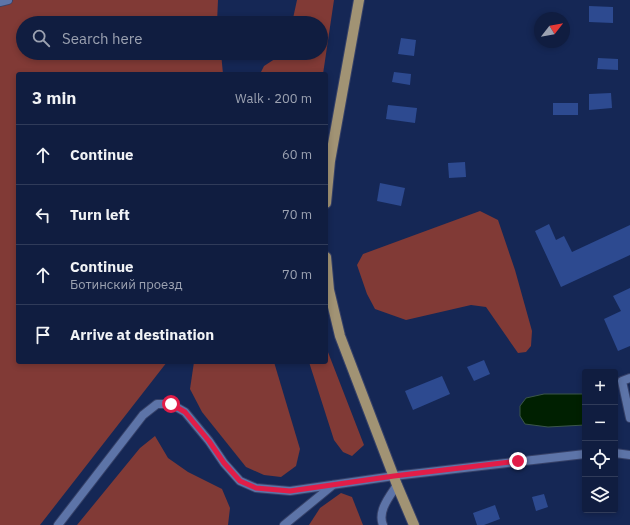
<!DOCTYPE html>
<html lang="en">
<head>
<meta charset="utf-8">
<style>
  :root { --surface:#101d40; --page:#1e2a4b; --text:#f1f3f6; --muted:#9ca2b1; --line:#303b59 }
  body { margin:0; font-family:"IBM Plex Sans",sans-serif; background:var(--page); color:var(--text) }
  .controls { position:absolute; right:12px; bottom:12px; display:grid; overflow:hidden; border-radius:4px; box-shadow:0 2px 6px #0003 }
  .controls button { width:36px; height:36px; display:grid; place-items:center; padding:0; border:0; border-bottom:1px solid var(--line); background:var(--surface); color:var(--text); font:20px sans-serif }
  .compass { position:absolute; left:534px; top:12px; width:36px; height:36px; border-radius:50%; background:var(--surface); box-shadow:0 2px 6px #0003; rotate:59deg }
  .stop { position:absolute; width:12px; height:12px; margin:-9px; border:3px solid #e11d48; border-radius:50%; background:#fff }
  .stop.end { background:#e11d48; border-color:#fff; box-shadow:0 1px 4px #0008 }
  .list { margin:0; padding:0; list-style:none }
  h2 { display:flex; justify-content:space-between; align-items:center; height:52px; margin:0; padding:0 16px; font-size:17px }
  h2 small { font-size:13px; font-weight:400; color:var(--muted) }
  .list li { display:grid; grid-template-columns:26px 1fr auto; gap:12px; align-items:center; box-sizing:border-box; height:60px; padding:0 16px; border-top:1px solid var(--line) }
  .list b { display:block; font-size:15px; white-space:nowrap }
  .list p { margin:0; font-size:13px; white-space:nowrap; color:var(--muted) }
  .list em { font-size:13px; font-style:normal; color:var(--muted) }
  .icon { flex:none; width:22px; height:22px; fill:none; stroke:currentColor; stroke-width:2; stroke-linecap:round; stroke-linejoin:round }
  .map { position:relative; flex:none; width:630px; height:525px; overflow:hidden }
  .search { position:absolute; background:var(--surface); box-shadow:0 2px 6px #0003; left:16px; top:16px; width:312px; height:44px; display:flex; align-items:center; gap:10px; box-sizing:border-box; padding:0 14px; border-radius:22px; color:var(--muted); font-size:15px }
  .panel { position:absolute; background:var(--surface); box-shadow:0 2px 6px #0003; left:16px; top:72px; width:312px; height:292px; border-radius:4px }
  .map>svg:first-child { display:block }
  .green { fill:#813a36 }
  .water { fill:#002001; stroke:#3b5649 }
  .building { fill:#2d4a90 }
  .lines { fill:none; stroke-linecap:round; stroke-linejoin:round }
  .service-casing { stroke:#364168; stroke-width:10 }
  .primary-casing { stroke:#364168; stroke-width:12 }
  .service { stroke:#5d74a8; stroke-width:8 }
  .primary { stroke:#a19374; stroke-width:10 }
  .route { stroke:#e11d48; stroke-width:5 }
</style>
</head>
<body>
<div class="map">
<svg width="630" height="525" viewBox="0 0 630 525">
  <rect width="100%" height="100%" fill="#152755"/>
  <g class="green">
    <path d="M0,0H218L217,23H23V53H221L223,74H18V362H167L40,525H0Z"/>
    <path d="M297,0H334L323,74H260L264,66L284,53H321V23H292Z"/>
    <path d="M480,211L498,220L515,270L532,331L531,346L526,352L518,353L486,307L471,305L406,320L375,309L367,294L357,265L363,254Z"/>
    <path d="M326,347L364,445L352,456L343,452L334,440L309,362H326Z"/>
    <path d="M194,362H274L300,449L296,466L281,477L264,475L246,467L202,412L190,389Z"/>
    <path d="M155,436L168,458L188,472L222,489L230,508L228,525H77L140,448Z"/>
    <path d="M341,493L352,497L363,525H309L320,508Z"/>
  </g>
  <path class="water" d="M544,394H585V425L548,427L525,424L520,416V406L526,398Z"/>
  <g class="building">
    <path d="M589,6L613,7V23L589,22Z"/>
    <path d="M401,38L416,40L414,56L398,54Z"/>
    <path d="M598,58L618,59V70L597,69Z"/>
    <path d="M394,72L411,74L410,85L392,82Z"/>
    <path d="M611,93L612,108L589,110V94Z"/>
    <rect x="553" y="103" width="25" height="12"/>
    <path d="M388,105L417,108L415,123L386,119Z"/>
    <path d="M465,162L466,177L449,178L448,163Z"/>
    <path d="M380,183L405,188L401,206L377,201Z"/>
    <path d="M549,224L556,240L564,236L572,252L630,225V255L561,287L535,231Z"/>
    <path d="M630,288V346L618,351L604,319L621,311L613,296Z"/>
    <path d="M484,360L490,374L474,381L467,367Z"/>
    <path d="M442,376L450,394L413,410L405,391Z"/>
    <path d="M544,494L548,507L536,511L532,497Z"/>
    <path d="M495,505L500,519L484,525H477L473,513Z"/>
  </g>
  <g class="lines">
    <g class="service-casing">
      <g id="service">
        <path d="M0,2L8,0"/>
        <path d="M630,378L622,381L630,418"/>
        <path d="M615,453L630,455"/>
        <path d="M58,525L143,415L157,404H171L185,412L209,441L224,463L240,481L256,488L290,491L394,476L585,454"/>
        <path d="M284,525L333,485"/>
        <path d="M383,525C377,511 390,496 397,485"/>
      </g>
    </g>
    <g class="primary-casing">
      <g id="primary">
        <path d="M326,203L330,161L359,0"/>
        <path d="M326,257L329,290L340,336L397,485L414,525"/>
      </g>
    </g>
    <use href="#service" class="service"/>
    <use href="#primary" class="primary"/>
  </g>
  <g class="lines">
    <path class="route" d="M171,404L185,412L209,441L224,463L240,481L256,488L290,491L394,476L518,461"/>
  </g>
</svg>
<div class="controls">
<button>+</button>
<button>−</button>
<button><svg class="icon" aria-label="locate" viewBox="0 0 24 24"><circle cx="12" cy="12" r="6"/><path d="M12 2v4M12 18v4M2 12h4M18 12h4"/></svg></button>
<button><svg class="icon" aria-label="layers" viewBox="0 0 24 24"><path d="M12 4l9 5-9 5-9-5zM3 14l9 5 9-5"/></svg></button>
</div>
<svg class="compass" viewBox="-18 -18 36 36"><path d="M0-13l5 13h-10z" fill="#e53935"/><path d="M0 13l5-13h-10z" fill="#9ca2b1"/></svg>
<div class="stop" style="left:171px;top:404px"></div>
<div class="stop end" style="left:518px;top:461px"></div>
<div class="search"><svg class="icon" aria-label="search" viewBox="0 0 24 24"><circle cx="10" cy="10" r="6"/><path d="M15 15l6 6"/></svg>Search here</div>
<section class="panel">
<h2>3 min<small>Walk · 200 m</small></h2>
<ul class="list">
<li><svg class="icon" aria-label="ahead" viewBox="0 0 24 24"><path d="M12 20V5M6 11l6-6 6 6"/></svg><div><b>Continue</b></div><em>60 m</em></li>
<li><svg class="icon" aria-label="left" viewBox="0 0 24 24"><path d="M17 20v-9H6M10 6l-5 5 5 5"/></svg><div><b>Turn left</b></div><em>70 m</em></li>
<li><svg class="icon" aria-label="ahead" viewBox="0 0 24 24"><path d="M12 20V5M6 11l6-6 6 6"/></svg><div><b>Continue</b><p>Ботинский проезд</p></div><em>70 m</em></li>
<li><svg class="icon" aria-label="arrive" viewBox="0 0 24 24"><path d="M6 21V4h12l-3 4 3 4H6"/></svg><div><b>Arrive at destination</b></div></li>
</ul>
</section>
</div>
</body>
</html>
